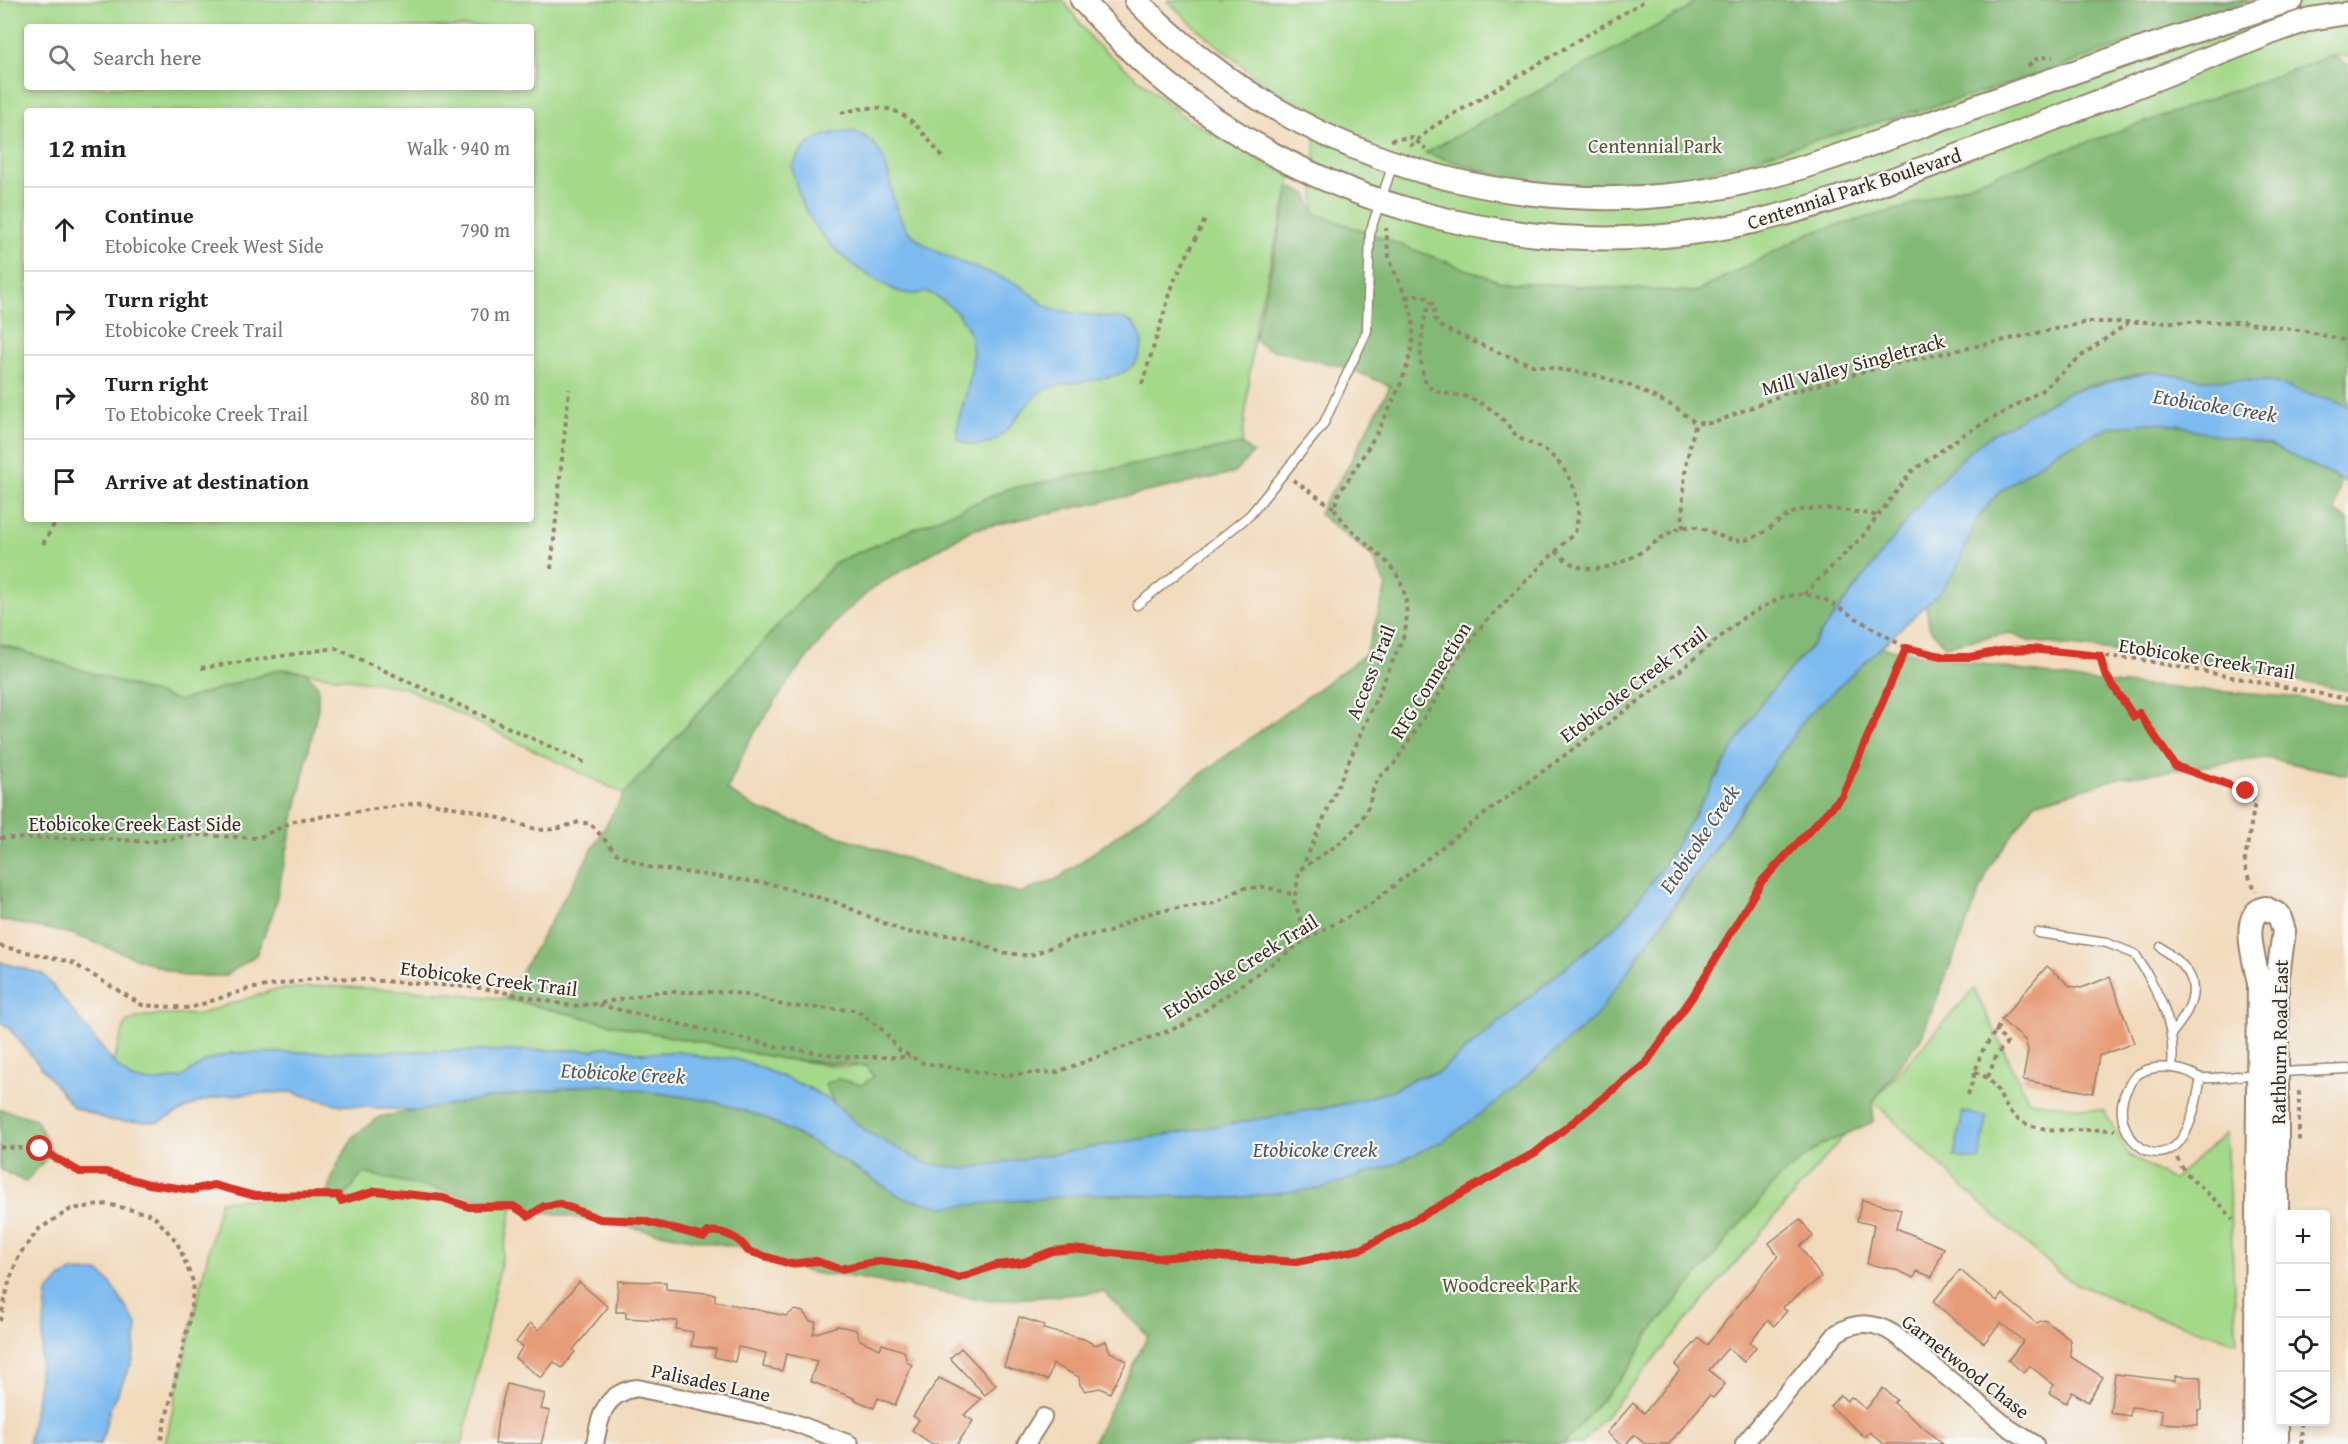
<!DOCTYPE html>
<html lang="en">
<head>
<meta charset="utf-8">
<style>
  :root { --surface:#fff; --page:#f2f2f2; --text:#222; --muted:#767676; --line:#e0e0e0 }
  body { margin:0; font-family:"Gentium Book Plus",serif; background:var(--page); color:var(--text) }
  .controls { position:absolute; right:18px; bottom:18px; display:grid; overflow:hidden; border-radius:6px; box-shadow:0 3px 9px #0003 }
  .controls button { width:54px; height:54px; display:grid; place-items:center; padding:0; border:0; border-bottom:2px solid var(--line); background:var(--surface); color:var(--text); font:30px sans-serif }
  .stop { position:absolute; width:18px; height:18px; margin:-14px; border:4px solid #d93025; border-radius:50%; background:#fff }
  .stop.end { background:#d93025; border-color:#fff; box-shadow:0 2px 6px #0008 }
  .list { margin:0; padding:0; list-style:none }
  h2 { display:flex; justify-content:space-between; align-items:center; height:78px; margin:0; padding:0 24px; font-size:26px }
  h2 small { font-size:20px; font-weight:400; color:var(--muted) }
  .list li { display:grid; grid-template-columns:39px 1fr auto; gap:18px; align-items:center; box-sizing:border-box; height:84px; padding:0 24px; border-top:2px solid var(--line) }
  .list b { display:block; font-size:22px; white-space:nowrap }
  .list p { margin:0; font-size:20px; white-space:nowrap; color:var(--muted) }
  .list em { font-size:20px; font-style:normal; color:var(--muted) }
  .icon { flex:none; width:33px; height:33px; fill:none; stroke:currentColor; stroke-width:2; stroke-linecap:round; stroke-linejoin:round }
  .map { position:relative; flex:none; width:2348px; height:1444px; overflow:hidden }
  .search { position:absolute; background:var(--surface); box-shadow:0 3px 9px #0003; left:24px; top:24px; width:510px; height:66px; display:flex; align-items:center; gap:15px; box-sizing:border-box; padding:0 21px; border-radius:6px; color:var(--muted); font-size:22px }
  .panel { position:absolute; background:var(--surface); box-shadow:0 3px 9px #0003; left:24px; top:108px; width:510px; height:414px; border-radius:6px }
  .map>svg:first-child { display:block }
  .green { fill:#a4d98a; stroke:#708254; stroke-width:1.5; fill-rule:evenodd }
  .forest { fill:#83b976; stroke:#5f724a; stroke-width:1.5 }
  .water { fill:#7bbaef; stroke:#5b7286; stroke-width:1.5 }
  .building { fill:#e79c78 }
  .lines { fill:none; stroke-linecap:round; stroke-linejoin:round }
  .lane-casing { stroke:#96826c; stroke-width:11 }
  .street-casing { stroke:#96826c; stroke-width:20 }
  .secondary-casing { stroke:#96826c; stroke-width:26 }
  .path { stroke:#96826c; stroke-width:4; stroke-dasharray:4.5 4.5; stroke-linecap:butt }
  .lane { stroke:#fff; stroke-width:8 }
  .street { stroke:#fff; stroke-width:16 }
  .secondary { stroke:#fff; stroke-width:22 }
  .route { stroke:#d93025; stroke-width:8 }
  .labels { text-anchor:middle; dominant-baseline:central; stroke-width:4.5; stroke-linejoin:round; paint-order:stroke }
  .park-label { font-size:20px; fill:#555639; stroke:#f6f6f2 }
  .street-label { font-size:20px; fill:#3b2a1e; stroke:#f6f6f2 }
  .water-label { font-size:21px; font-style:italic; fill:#4e555d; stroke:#f6f6f2 }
</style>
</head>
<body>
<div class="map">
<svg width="2348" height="1444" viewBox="0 0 2348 1444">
  <rect width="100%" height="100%" fill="#f6f6f2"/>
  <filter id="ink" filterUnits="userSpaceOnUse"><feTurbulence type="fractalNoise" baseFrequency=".0167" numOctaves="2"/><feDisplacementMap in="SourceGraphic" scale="12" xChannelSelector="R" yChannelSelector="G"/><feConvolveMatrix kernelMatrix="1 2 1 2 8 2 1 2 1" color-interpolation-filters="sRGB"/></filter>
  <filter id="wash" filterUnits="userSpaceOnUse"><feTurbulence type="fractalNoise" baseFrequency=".008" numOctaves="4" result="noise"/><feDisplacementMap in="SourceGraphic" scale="24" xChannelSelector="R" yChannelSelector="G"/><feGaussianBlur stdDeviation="1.35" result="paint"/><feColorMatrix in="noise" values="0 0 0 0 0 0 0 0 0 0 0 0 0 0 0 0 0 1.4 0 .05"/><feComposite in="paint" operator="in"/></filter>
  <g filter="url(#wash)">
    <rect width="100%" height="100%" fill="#f1dabb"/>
    <g class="green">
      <path d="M0,0H1063L1093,41L1188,120L1292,177L1255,325L1242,444L1008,489L836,562L624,794L404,687L281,669L179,701L0,644ZM27,27H531V87H27ZM27,111H531V519H27Z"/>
      <path d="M1167,0H2348V56H2332L1902,208L1810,233L1696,292L1501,282L1314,213L1316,112L1277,94L1194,26Z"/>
      <path d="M322,986L443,992L506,999L637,1030L783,1059L845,1067L866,1066L874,1077L861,1085L838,1079L825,1084L834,1103L807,1087L731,1058L708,1059L684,1052L641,1053L608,1046L594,1050L232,1053L206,1061L181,1078L151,1082L131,1079L113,1062L126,1022L144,1016L200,1014L273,990Z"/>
      <path d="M1974,989L2029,1101L2104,1111L2129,1155L2172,1180L2226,1133L2237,1342L2145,1313L2067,1279L1977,1200L1873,1101L1582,1444H1092L1148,1336L1134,1316L1873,1101Z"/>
      <path d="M363,1173L513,1206L462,1444H165L220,1201L326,1194L332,1200L341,1201Z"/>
    </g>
    <g class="forest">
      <path d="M1695,0H2251L2010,84L1665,184L1538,187L1425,153L1686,10Z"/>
      <path d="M2332,56L2348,65V406L2269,381L2206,380L2150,372L2111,380L2069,392L1928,493L1808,650L1761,703L1662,868L1622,921L1437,1073L1417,1077L1392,1091L1336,1106L965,1169L924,1163L865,1131L834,1103L825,1084L838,1079L862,1085L874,1076L866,1066L783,1059L637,1030L506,999L624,794L836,562L1008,489L1242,444L1253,453L1234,473L971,530L874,587L840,617L793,675L749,741L727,790L757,809L977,882L1021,893L1057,879L1366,654L1386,587L1373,557L1319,514L1324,502L1344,474L1390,386L1351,369L1266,348L1254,340L1290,187L1307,194L1314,213L1501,282L1696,292L1810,233L1902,208Z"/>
      <path d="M2147,423L2178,424L2201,432L2271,445L2340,480L2335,512L2348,520V691L2199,661L2028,641L2009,633L1945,646L1929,627L1926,605L1940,592L1956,569L1977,519L1998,493L2058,450L2110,427Z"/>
      <path d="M0,644L179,701L281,669L305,672L318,685V708L274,910L256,955L225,976H183L72,934L0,920Z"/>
      <path d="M1879,647L2086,681L2290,697L2348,705V775L2266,758L2123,777L2035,803L1990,866L1921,1038L1873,1101V1122L1820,1146L1777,1180L1648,1335L1631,1366L1564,1444H1092L1148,1336L1104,1292L991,1301L834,1274C816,1280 758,1253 736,1247L513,1206L363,1173L341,1201L332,1200L326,1194L338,1163L354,1136L379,1117L480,1099L597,1084L712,1101L763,1117L817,1145L903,1198L1092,1194L1233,1198L1322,1188L1657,932L1806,717Z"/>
      <path d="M0,1109L36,1119L52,1152L25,1182L0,1169Z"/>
    </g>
    <g class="water">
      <path d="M853,131C900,149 882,191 904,225C912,238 934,251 948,257C972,268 997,273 1020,286C1032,292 1039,305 1053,309C1071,313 1090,315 1107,317C1113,318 1120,317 1125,319C1135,322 1142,334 1142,344C1140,391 1066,374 1039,393C1015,411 1000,463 957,439C956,422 962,410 966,393C980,344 974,315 927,292C906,298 894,290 876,280C832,254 799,217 792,166C807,138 822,133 853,131Z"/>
      <path d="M2150,372L2206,380L2269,381L2348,406V483L2270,445L2201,432L2178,424L2147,423L2111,427L2058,450L1998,493L1977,519L1956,569L1940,592L1806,717L1596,1016L1496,1103L1443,1141L1390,1166L1322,1188L1233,1198L1092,1194L944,1207L903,1198L817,1145L763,1117L712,1101L597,1084L480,1099L417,1111L341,1105L290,1092L227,1095L199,1102L159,1122L112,1121L73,1107L10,1029L0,1021V962L43,974L113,1062L131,1079L151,1082L181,1078L206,1061L232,1053L594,1050L608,1046L641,1053L684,1052L708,1059L731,1058L749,1063L807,1087L834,1103L865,1131L924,1163L965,1169L1336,1106L1392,1091L1417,1077L1438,1073L1622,921L1662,868L1761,703L1808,650L1928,493L1967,453L1996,432L2069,392Z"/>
      <path d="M1963,1112L1987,1117L1979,1161L1954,1157Z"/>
      <path d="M74,1271L100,1272L111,1284L137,1325L133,1360L110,1408L101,1444H28L37,1398L47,1293L60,1278Z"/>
    </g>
    <g id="blocks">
      <g class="building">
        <path d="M2047,966L2070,986L2081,988L2110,977L2134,1043L2099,1056L2093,1093L2023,1080L2028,1050L2025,1040L2001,1020Z"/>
        <path d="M1862,1200L1901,1209L1896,1228L1944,1248L1932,1277L1917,1271L1914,1278L1894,1269L1867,1264L1874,1225L1857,1221Z"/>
        <path d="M1800,1219L1813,1236L1800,1246L1821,1277L1782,1308L1787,1311L1774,1326L1768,1320L1750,1342L1756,1347L1744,1362L1728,1348L1709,1370L1725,1384L1713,1398L1709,1396L1669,1444H1645L1634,1435L1626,1444H1620L1607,1433L1633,1403L1644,1413L1680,1370L1675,1365L1699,1338L1707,1345L1778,1256L1769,1243Z"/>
        <path d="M1960,1270L1997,1301L2002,1294L2036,1323L2045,1320L2070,1340L2071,1357L2103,1377L2088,1402L2072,1392L2066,1403L2049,1393L2054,1385L2030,1366L2024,1373L2008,1360L2023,1341L2001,1323L1984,1343L1933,1302Z"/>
        <path d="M618,1281L666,1282V1289L715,1294V1301L786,1316L795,1310L803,1312L810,1321L816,1322L813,1334L838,1326L849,1328L856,1330L860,1340L880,1349L882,1344L904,1351L907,1362L912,1365L895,1405L878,1398L874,1408L853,1399L854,1398L810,1381L817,1361L786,1354L782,1371L763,1367L766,1353L738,1347L735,1362L714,1357L716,1349L691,1346L693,1332L676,1329L677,1321L626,1318V1312H616Z"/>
        <path d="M579,1282L608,1307L573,1350L575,1352L562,1368L554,1362L541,1378L515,1358L523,1347L516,1342L530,1323L539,1330Z"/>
        <path d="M1019,1317L1044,1325L1043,1329L1084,1339L1095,1345L1106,1341L1110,1352L1127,1361L1110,1393L1100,1388L1085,1391L1080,1385L1079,1377L1053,1364L1048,1380L1004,1367Z"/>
        <path d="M961,1348L996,1385L985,1395L950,1358Z"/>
        <path d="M2115,1374L2175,1381V1376L2201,1377V1410H2198V1425L2161,1423L2162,1410L2131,1407L2130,1416L2110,1413Z"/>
        <path d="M939,1378L981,1399L964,1415L973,1421L957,1444H932L912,1430L919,1420L913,1416Z"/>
        <path d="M507,1384L545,1394L541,1409L550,1411L541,1444H495L498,1418Z"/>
        <path d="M1883,1388L1897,1400L1894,1403L1943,1444H1884L1870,1432L1865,1437L1830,1406L1840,1395L1847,1401L1851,1397L1866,1409Z"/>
      </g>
    </g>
  </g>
  <g filter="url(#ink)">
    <use href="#blocks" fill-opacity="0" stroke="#96826c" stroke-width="1.5"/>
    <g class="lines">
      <g class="lane-casing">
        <g id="lane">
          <path d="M1137,605L1250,515L1323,425L1367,331L1370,232L1393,164"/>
          <path d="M2038,933L2107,943L2135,954C2158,990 2176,1024 2172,1067"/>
          <path d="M2161,947C2168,954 2176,959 2183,966C2204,988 2188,1014 2172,1033"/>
          <path d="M2280,1072L2348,1069"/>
          <path d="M2201,1078C2197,1097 2194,1118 2184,1135C2157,1181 2105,1129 2127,1089C2131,1082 2134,1075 2142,1072C2155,1065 2177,1067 2191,1073C2195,1075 2198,1078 2203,1078C2221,1079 2240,1075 2258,1074"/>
        </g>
      </g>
      <g class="street-casing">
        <g id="street">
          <path d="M595,1444C600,1416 604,1393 637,1388L790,1421L850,1444"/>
          <path d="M1026,1444L1043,1417"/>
          <path d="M1744,1444L1837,1333C1857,1320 1875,1322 1894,1334L2009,1428L2035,1444"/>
        </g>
      </g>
      <g class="secondary-casing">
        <g id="secondary">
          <path d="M1082,0C1107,27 1132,54 1161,78C1304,198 1498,255 1683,234C1773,224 1861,191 1946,160C2056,119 2164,76 2273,32L2310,19L2348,13"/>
          <path d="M1136,0C1276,144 1480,217 1680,194C1775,183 1866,146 1955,114C2067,74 2179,35 2292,0"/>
          <path d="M2255,1444L2259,983C2256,965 2238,914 2265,908L2279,915L2284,931L2277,983V1444"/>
        </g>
      </g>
      <g class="path">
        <path d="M2028,66L2039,57H2053"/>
        <path d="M841,113C900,97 912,118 945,161"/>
        <path d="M1391,140L1411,137L1426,149"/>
        <path d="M1410,146L1434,126L1646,0"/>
        <path d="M1406,298L1416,295L1428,298L1434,306L1435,319L1443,328L1497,352L1533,365L1595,375L1631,386L1675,407L1696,423H1714L1781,395L1885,366L2088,322H2242L2305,331L2348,341"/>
        <path d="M1142,384L1174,281L1205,220"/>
        <path d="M1293,480L1334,508"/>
        <path d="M1683,528C1681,492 1686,456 1696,423"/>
        <path d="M43,544L57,519"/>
        <path d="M1556,551C1583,581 1616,568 1646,549C1659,540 1669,530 1685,527C1708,524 1723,544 1745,540C1765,537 1781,514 1801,510C1819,506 1860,512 1879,516"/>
        <path d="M551,569L569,389"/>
        <path d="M1804,594L1862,537L1912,471L1963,435L2041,391L2085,353L2128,323"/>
        <path d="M2100,656C2100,678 2122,700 2134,717L2139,713L2175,766L2246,791L2255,802L2244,865L2256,892"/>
        <path d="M201,668L335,648L588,764"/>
        <path d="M0,838H96L149,842L195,835L258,838L297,820L425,802L476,811L539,830L556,829L579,822L591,824L617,854L648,867L771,884L835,902L905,932L961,936L1000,952L1029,956L1077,937L1109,932L1137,917L1158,911L1214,903L1243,888L1266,887L1295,895"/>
        <path d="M1301,870C1322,853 1347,843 1362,819C1377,794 1365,787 1394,764L1443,688L1449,671L1483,624L1575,532C1584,502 1572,471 1546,451C1537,445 1526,443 1517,436C1512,432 1508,424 1502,419C1493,409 1479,402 1467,397C1455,393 1437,396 1428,386C1416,371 1421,317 1431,302"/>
        <path d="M1308,938L1294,902L1298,877L1405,633C1416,557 1366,559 1334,508L1338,495C1365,454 1423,366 1412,316C1408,295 1394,276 1389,256C1387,247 1387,237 1386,228"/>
        <path d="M0,946L71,962L142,1005L190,1008L248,989L325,977L482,988L572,1006L596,1004L657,992H729L758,997L785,1006L856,1010L884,1031L899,1050L923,1063L1000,1075L1057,1072L1184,1025L1308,938L1368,906L1471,824L1678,672L1743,618L1782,597L1804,594L1824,599L1906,648L1945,657H1970L2006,650L2031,649L2137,659L2348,699"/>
        <path d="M599,1005L774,1046L845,1057H910"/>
        <path d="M1975,1072C2000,1080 1998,1101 2014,1116C2037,1137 2085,1128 2115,1130"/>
        <path d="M1988,1077L1997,1054L2007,1043L1995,1030"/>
        <path d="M2299,1091V1141"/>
        <path d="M1968,1095L1981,1053L2001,1023"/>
        <path d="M0,1147L40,1149L79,1172H106L149,1184L192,1190L214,1185L255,1196L337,1195L341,1201L376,1191L443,1198L469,1207L513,1206L529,1217L544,1206L560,1204L600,1219L644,1221L704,1237L708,1232C722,1229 741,1239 748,1251L790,1264L816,1261L840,1269L880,1261L925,1267L959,1278L996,1265L1025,1262L1052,1251L1072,1249L1159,1258L1190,1255L1296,1262L1362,1249L1536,1152L1646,1063L1693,996L1762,881L1842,796L1906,648"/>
        <path d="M2177,1158C2189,1184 2217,1196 2233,1220"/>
        <path d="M0,1321L9,1282L19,1255L39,1229L71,1209L107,1204L153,1215L177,1242L194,1284L189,1322L160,1444"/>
        <path d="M2301,1422L2302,1444"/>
      </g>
      <use href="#lane" class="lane"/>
      <use href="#street" class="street"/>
      <use href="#secondary" class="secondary"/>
    </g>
  </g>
  <g class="lines" filter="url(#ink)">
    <path class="route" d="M40,1149L80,1172H106L149,1184L192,1190L214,1185L255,1196L338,1195L341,1201L376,1191L443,1198L469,1207L513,1206L529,1216L544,1206L560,1204L600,1219L644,1221L704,1237L708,1232C722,1229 741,1239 748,1251L790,1264L816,1261L840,1269L880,1261L925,1267L959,1278L996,1265L1024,1262L1052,1251L1072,1249L1159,1258L1190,1255L1296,1262L1362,1249L1536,1152L1646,1063L1693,996L1762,881L1842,796L1906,648L1945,657H1970L2006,650L2031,649L2100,656L2105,674L2134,717L2139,713L2175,766L2246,791"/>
  </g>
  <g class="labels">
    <g class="park-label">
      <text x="1655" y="145">Centennial Park</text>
      <text x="1510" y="1284">Woodcreek Park</text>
    </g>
    <g class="street-label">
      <text transform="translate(1854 188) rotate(-18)">Centennial Park Boulevard</text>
      <text transform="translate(1853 364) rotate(-15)">Mill Valley Singletrack</text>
      <text transform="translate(2207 658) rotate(9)">Etobicoke Creek Trail</text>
      <text transform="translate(1370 672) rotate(-68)">Access Trail</text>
      <text transform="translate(1430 680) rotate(-58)">RFG Connection</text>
      <text transform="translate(1633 684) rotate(-37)">Etobicoke Creek Trail</text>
      <text x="135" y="823">Etobicoke Creek East Side</text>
      <text transform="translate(1240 966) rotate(-32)">Etobicoke Creek Trail</text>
      <text transform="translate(489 978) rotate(7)">Etobicoke Creek Trail</text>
      <text transform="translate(2279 1042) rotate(-89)">Rathburn Road East</text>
      <text transform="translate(1966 1366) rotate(38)">Garnetwood Chase</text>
      <text transform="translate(711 1382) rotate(12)">Palisades Lane</text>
    </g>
    <g class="water-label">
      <text transform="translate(2215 405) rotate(9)">Etobicoke Creek</text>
      <text transform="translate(1699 839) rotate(-56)">Etobicoke Creek</text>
      <text transform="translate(623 1073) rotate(3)">Etobicoke Creek</text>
      <text x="1315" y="1149">Etobicoke Creek</text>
    </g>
  </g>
</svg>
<div class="controls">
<button>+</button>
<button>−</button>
<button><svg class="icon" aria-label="locate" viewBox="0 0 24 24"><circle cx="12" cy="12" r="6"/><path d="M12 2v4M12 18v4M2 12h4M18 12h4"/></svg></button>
<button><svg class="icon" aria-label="layers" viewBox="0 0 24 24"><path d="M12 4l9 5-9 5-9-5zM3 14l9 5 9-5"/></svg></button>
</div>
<div class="stop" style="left:40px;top:1149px"></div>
<div class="stop end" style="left:2246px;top:791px"></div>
<div class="search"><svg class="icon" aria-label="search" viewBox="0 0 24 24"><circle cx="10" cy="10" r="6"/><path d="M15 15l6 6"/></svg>Search here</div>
<section class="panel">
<h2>12 min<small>Walk · 940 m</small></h2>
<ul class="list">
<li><svg class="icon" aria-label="ahead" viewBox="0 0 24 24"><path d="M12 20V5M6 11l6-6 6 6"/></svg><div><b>Continue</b><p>Etobicoke Creek West Side</p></div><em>790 m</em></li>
<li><svg class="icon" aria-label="right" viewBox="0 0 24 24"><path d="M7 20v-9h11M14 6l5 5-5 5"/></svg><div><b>Turn right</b><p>Etobicoke Creek Trail</p></div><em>70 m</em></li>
<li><svg class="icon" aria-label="right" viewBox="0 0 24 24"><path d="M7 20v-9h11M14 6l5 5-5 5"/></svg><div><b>Turn right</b><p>To Etobicoke Creek Trail</p></div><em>80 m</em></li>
<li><svg class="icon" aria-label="arrive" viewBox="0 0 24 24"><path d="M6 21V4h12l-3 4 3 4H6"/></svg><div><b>Arrive at destination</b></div></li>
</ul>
</section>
</div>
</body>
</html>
